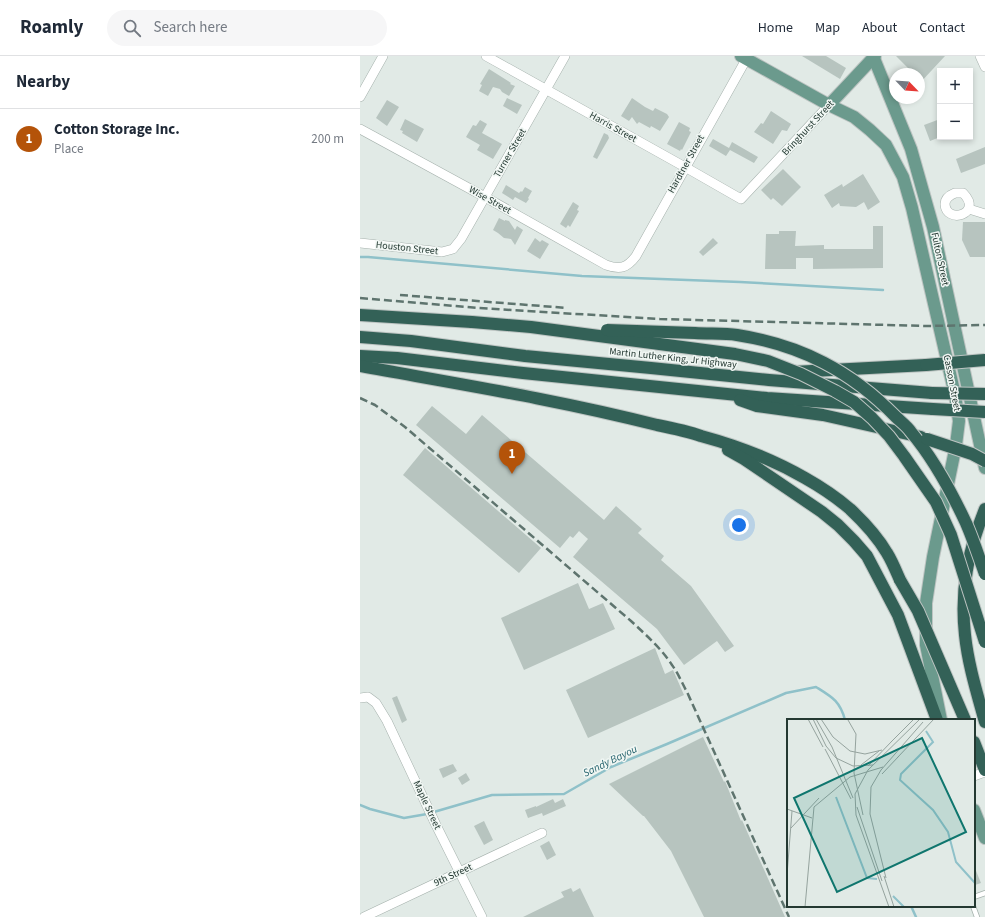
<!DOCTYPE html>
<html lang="en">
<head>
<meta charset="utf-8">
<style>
  :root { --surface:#fff; --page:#f6f6f7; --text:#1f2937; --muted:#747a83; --line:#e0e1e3; --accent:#b45309 }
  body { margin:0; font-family:"Source Sans 3",sans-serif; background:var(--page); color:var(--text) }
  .controls { position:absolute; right:12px; top:12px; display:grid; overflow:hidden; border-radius:0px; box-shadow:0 2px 6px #0003 }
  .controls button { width:36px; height:36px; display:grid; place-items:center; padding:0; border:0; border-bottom:1px solid var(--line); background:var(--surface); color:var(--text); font:20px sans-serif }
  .compass { position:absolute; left:529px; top:12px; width:36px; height:36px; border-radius:50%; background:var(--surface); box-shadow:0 2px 6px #0003; rotate:115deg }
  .you { position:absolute; left:379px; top:469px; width:14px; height:14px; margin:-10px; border:3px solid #fff; border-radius:50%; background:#1a73e8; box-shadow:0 0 0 6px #1a73e833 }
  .badge { display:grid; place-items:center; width:26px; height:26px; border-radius:50%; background:var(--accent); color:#fff; font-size:13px; font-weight:700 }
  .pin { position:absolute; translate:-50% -33px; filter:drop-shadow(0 1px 2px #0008) }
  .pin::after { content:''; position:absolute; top:21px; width:14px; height:12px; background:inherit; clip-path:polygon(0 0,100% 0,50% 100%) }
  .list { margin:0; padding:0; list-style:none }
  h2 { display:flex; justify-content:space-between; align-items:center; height:52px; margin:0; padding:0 16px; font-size:17px }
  h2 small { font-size:13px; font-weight:400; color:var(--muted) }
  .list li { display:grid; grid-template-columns:26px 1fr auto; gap:12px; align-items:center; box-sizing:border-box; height:60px; padding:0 16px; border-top:1px solid var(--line) }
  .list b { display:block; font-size:15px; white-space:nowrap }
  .list p { margin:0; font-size:13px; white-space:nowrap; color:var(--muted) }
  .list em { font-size:13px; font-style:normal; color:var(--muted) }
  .icon { flex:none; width:22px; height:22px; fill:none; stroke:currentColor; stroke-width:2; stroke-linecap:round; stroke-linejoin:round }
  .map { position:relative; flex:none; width:625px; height:861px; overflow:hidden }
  header { display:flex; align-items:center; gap:24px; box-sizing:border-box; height:56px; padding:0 20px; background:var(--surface); border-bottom:1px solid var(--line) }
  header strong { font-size:19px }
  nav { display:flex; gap:22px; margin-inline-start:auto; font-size:14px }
  .search { width:280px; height:36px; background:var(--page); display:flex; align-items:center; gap:10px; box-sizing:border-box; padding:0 14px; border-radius:22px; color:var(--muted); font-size:15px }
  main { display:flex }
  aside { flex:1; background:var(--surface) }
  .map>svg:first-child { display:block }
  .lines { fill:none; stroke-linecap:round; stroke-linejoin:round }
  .stream { stroke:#8fc1c9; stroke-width:2.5 }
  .building { fill:#b7c4bf }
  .service-casing { stroke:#a5b1ac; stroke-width:6 }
  .minor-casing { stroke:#a5b1ac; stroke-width:10 }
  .primary-casing { stroke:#bdc4c2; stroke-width:14 }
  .motorway-casing { stroke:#bdc4c2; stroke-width:14 }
  .service { stroke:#fff; stroke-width:4.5 }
  .minor { stroke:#fff; stroke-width:9 }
  .primary { stroke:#6b9a8d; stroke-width:12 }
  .motorway { stroke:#336157; stroke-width:12 }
  .rail { stroke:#5e746e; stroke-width:2.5; stroke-dasharray:8 4; stroke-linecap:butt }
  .motorway-bridge-casing { stroke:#bdc4c2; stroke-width:14; stroke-linecap:butt }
  .motorway-bridge { stroke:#336157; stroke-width:12 }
  .labels { text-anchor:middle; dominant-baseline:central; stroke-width:3; stroke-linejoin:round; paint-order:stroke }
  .street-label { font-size:10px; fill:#243932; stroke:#f1f7f4 }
  .water-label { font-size:11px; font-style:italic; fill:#25636d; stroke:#f1f7f4 }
  .inset-river { fill:none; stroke:#8fc1c9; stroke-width:2 }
  .inset-road { fill:none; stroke:#95a39e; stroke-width:1 }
  .view { fill:#0f766e; fill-opacity:0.15; stroke:#0f766e; stroke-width:2 }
  .inset-edge { fill:none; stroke:#243932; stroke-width:2 }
</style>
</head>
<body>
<header>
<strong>Roamly</strong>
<div class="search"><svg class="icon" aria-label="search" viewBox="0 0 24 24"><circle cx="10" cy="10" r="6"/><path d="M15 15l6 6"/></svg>Search here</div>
<nav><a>Home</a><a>Map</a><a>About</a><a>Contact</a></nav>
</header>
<main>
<aside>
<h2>Nearby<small></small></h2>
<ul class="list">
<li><span class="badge">1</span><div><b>Cotton Storage Inc.</b><p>Place</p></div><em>200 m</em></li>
</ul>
</aside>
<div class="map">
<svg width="625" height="861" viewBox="0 0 625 861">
  <rect width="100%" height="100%" fill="#e1eae6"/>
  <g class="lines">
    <g class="stream">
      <path d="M0,201H8L222,220L380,226L523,234"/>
      <path d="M0,749L10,753L44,762L67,758L132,739L204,738L251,711L307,688L426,637L456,631C472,641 480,645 485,664"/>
      <path d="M551,850L556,861"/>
    </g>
  </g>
  <g class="building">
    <path d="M442,0H466L486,12L480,23Z"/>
    <path d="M536,0H585L559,28V18H549V13Z"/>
    <path d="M129,13L151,27L150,28L155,30L149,40L142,36L140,33L133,31L128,40L119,35L122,29L120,28Z"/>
    <path d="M147,42L162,49L157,58L143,50Z"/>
    <path d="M272,42L285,51L293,55L295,52L307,58L309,61L300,75L291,70L290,72L279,66L277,68L272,61L269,65L261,60Z"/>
    <path d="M27,44L39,51L27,70L16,62Z"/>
    <path d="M411,55L431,68L427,75L422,74L413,88L394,76L401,67L403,68Z"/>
    <path d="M45,63L64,73L57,86L42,77L43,75L40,74Z"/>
    <path d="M580,63V81L570,85L564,69Z"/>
    <path d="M120,64L127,68L122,77L142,88L133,103L117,94L120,89L106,81L113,69L116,70Z"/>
    <path d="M319,66L330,72L329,75L331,76L322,94L321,93L320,95L307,88Z"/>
    <path d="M244,77L248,79L249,82L237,103L233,101Z"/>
    <path d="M353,83L369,92L372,86L398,101L394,107L370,94L366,100L349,90Z"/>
    <path d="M625,91V108L601,117L596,103Z"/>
    <path d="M423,113L441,131L422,150L413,142L411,144L401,134Z"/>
    <path d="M503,118L520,146L508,154L504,146L496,151L480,150L479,147L472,152L464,139L482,128L483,131Z"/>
    <path d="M146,129L159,137L161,135L162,136L165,131L172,135L168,142L169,143L166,147L155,141L153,144L142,137Z"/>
    <path d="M213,146L219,150L217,154L219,155L210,171L208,169L206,172L200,168Z"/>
    <path d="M139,162L145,165V164L149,165L155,174L157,170L163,174L155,189L151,183L144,182L138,177L133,174Z"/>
    <path d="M603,166H625V201H610L602,184Z"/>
    <path d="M513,170H523V212L453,213V202H436V213H405L406,178H419V175H436L435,190L464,189V193H513Z"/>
    <path d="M175,182L180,186L182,184L189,188L180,203L167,195Z"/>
    <path d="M353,182L358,187L343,200L339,196Z"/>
    <path d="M72,350L106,378L122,359L244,464L256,450L282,473L278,477L304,500L301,504L331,530L374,590L365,596L357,585L324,609L297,573L213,501L228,483L219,475L213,482L210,480L200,492L56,369Z"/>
    <path d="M65,392L181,492L159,517L43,419Z"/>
    <path d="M218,527L229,553L243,547L255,573L164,614L141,562Z"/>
    <path d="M295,592L305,618L313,614L324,639L228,682L206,634Z"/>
    <path d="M37,640L47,664L42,667L32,642Z"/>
    <path d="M343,681L364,726L365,725L381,765L382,764L425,861H344L311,795L284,760H283L249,728Z"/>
    <path d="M93,708L97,715L83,722L79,713Z"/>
    <path d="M106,717L110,724L102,729L98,722Z"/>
    <path d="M193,743L195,747L203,743L206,750L183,760L182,757L168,762L165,754L176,750V751Z"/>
    <path d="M124,765L133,784L124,789L114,770Z"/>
    <path d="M189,785L196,799L187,804L180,790Z"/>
    <path d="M614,810L621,827L615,829L614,826Z"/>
    <path d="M211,832L213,836L220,832L234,861H163L204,841L201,836Z"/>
  </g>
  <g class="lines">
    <g class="service-casing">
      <g id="service">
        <path d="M614,841L625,837"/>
        <path d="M613,850L617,861"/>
      </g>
    </g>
    <g class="minor-casing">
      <g id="minor">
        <path d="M126,0L325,111L381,143L469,49"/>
        <path d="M620,0L625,11"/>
        <path d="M0,41L23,0"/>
        <path d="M0,73L125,141L246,209C260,214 267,212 276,200L388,0"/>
        <path d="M595,137H603C624,158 586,169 585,148C585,142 590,139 595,137Z"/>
        <path d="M609,153L625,158"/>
        <path d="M0,187L82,196L93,193L101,183L205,0"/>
        <path d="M0,642L8,641L16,647L27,665L76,769L122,861"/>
        <path d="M614,720L625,716"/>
        <path d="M4,861L182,777"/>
      </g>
    </g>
    <g class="primary-casing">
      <g id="primary">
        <path d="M381,0L469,49L494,61L510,74L526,89L543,121L552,152L595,339L599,365L596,389L573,501L566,547V589L581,664"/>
        <path d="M513,0L551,93L573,171L625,412"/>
        <path d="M469,49L515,0"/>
        <path d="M614,754L625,782"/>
      </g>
    </g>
    <g class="motorway-casing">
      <g id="motorway">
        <path d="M0,259L112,266"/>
        <path d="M0,281L51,285L165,300L291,312L409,324L572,337"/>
        <path d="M0,300L37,302L163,317L407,342L573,353"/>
        <path d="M0,310C99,328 199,344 297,369C312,372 327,375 341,380C378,390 412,403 445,422C461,431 476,441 490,453C504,466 517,480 527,497C532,505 536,515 540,524"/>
        <path d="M433,316L566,309"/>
        <path d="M380,344L397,350L463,359L561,381"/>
        <path d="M368,394L384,403L462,456L478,469L494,485L507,500L538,559L577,664"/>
        <path d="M625,453C608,495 600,534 605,579C608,608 617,637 625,666"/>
        <path d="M614,686L625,714"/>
      </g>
    </g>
    <use href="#service" class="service"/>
    <use href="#minor" class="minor"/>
    <use href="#primary" class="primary"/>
    <use href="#motorway" class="motorway"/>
    <g class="rail">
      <path d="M40,239L207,252"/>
      <path d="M0,242L118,252L300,263L567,270L625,269"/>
      <path d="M0,342L15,349L45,371L271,565C286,579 301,592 312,609C318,617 322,627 327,636L429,861"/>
    </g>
    <g class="motorway-bridge-casing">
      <g id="motorway-bridge">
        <path d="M112,266L171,271L375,298L408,305L441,318L475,335L494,346L512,362L529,380L544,400L576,446L591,479L625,586"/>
        <path d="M247,274C276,275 306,276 335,277C349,278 364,277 377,279C441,289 491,315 536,361C541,366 547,370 551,376C572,401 592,437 606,467C613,483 619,501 625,518"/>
        <path d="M566,309L625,304"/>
        <path d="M572,337L625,338"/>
        <path d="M573,353L625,356"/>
        <path d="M567,383L612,398L625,405"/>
        <path d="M540,524L558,555L605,664"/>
      </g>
    </g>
    <use href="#motorway-bridge" class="motorway-bridge"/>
  </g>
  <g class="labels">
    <g class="street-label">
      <text transform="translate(253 71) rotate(29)">Harris Street</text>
      <text transform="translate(448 72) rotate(-47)">Bringhurst Street</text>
      <text transform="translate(150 97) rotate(-60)">Turner Street</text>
      <text transform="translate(326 108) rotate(-61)">Hardtner Street</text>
      <text transform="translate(130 144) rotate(29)">Wise Street</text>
      <text transform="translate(47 192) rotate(6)">Houston Street</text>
      <text transform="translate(580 203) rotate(78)">Fulton Street</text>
      <text transform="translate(313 302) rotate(6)">Martin Luther King, Jr Highway</text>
      <text transform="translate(592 327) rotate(79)">Casson Street</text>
      <text transform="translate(67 749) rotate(65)">Maple Street</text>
      <text transform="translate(93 819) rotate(-25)">9th Street</text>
    </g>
    <g class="water-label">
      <text transform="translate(250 705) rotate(-26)">Sandy Bayou</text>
    </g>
  </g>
  <g transform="translate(427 663)">
    <rect width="188" height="188" fill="#e1eae6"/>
    <path class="inset-river" d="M139,12L146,23L114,55L113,61L146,91L161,113L169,143L188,164M49,78L80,159L90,160M106,177L117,188"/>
    <path class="inset-road" d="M21,0L36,28M26,0L39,27L49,39L66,47L86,46M29,0L45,28L66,79M34,0L46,18L63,32L78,35L95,31M61,1L69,15L67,54L76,96M104,23L127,0M38,30L64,80M110,39L147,0M74,46L92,32M81,47L105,22M95,55L112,37M70,88L95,162M0,90L25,99M4,109L32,79M0,156L5,92M97,157L107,188M99,159L83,95L84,68L94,51L136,3M18,188L27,88L63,58L96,48M102,188L69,96L68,75L81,51L133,0"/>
    <path class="view" d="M135,19L179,113L50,173L7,79Z"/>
    <rect width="188" height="188" class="inset-edge"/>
  </g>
</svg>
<div class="controls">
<button>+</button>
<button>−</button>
</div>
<svg class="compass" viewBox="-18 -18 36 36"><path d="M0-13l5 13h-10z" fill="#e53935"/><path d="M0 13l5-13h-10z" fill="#747a83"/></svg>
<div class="you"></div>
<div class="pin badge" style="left:152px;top:418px">1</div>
</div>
</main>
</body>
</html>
